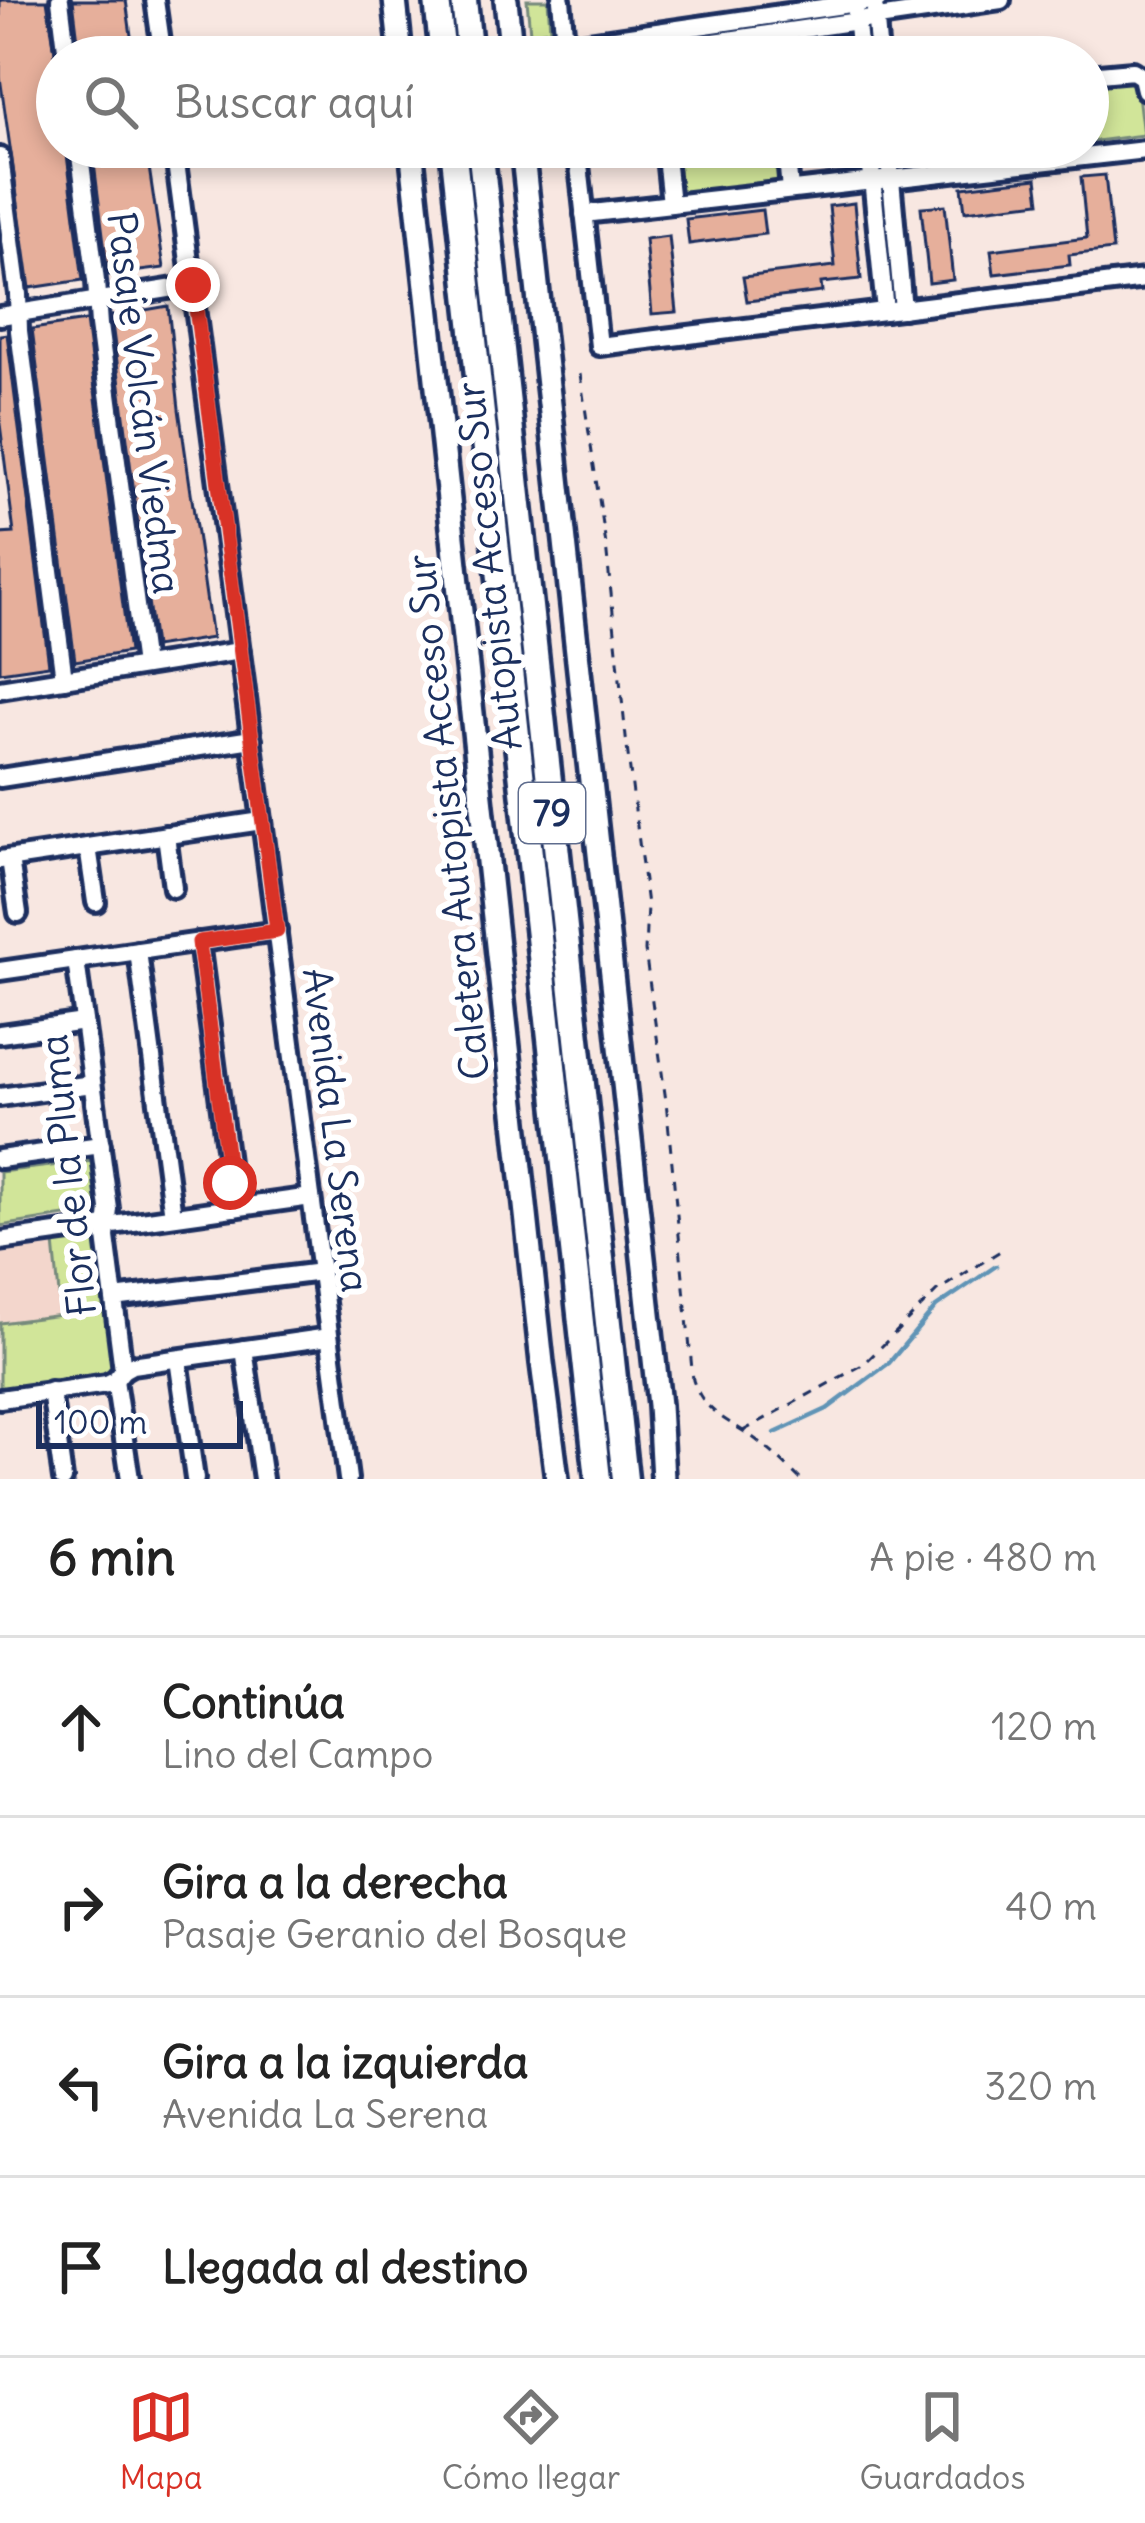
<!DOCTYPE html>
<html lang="es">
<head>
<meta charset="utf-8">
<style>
  :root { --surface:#fff; --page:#f6f6f6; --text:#222; --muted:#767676; --line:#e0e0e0; --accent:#d93025 }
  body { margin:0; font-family:Delius,sans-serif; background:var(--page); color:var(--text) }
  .scale { position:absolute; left:36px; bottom:30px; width:207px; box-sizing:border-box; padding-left:12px; border:6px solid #1b2f5e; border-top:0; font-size:33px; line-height:42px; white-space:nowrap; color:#1b2f5e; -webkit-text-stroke:9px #fff; paint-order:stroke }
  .stop { position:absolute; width:36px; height:36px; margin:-27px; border:9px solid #d93025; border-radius:50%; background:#fff }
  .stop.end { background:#d93025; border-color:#fff; box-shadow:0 3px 12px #0008 }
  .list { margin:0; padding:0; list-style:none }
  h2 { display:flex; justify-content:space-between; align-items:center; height:156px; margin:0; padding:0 48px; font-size:51px }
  h2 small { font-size:39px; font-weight:400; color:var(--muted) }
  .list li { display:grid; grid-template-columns:78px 1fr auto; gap:36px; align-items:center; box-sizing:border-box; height:180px; padding:0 48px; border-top:3px solid var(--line) }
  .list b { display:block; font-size:45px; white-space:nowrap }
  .list p { margin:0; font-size:39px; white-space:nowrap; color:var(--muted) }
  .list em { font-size:39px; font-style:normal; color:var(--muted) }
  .icon { flex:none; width:66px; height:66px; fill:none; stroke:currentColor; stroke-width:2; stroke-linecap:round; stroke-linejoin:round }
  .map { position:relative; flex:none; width:1145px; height:1479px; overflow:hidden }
  .search { position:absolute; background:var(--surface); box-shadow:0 6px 18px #0003; left:36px; right:36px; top:36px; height:132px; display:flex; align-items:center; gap:30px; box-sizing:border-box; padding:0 42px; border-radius:66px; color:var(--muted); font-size:45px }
  .sheet { height:876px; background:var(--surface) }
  nav { display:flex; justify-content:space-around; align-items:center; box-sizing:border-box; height:168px; border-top:3px solid var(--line); background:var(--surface); font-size:33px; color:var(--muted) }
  nav a { display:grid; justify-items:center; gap:6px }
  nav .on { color:var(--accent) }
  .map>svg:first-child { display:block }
  .built { fill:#f3d6cc }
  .green { fill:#d1e599; stroke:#768a7c; stroke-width:3 }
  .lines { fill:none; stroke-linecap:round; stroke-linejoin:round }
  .stream { stroke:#6194b6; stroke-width:4.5 }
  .building { fill:#e6af9b; stroke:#1b2f5e; stroke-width:3 }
  .minor-casing { stroke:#1b2f5e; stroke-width:26 }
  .major-casing { stroke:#1b2f5e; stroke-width:30 }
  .highway-casing { stroke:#1b2f5e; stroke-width:33 }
  .path { stroke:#1b2f5e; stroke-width:3; stroke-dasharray:9 9; stroke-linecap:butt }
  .minor { stroke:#fff; stroke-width:16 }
  .major { stroke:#fff; stroke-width:21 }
  .highway { stroke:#fff; stroke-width:24 }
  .route { stroke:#d93025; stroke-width:15 }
  .labels { text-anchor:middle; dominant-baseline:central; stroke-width:12; stroke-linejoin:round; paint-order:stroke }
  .shield { fill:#fff; stroke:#5f6d8e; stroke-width:3 }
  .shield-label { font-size:36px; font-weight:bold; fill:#1b2f5e }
  .street-label { font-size:39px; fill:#1b2f5e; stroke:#fff }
</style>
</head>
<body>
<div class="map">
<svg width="1145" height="1479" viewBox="0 0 1145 1479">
  <rect width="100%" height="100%" fill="#f8e7e1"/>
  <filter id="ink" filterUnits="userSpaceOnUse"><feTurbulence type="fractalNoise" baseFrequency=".00833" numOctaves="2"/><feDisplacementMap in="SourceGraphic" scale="24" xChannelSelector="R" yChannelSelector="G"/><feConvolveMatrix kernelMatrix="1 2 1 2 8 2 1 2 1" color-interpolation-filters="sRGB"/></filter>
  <g filter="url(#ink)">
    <path class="built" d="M54,1243L61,1315L0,1323V1251Z"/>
    <g class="green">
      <path d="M527,0H548L550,30L530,33Z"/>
      <path d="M1126,77L1137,87L1143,135L1088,142V83Z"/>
      <path d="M677,147H779L783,180L678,193L674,150Z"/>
      <path d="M93,1161L98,1211L0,1226V1172Z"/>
      <path d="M100,1237L118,1367L112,1376L0,1392V1323L61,1315L54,1243Z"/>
    </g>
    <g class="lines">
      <path class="stream" d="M775,1433L827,1409L889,1363L936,1307L996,1266"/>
    </g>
    <g class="building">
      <path d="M0,0H47L57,65V147H66L83,280L30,288L0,77Z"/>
      <path d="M73,0H126L134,57H80Z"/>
      <path d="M92,147H146L164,268L108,275Z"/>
      <path d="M1105,175L1113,250L1069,255L1070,265L994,274L991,250L1087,238L1081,177Z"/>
      <path d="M1037,178L1040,202L965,211L962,187Z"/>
      <path d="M854,203L861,279L821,283L822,292L747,301L743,277L835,266L829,206Z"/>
      <path d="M945,205L953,280L929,283L921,207Z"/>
      <path d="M762,210L765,234L689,244L686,219Z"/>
      <path d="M669,236L677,312L652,314L645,239Z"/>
      <path d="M168,306L179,409L212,638L154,647L111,316Z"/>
      <path d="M86,321L129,652L75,661L32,329Z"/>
      <path d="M7,334L49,665L0,672V534L14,533L0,424V335Z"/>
    </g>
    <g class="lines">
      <g class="minor-casing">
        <g id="minor">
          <path d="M60,0L67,57"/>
          <path d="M155,0L163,57"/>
          <path d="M561,0L566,53"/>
          <path d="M875,10L879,57"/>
          <path d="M856,13L860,57"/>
          <path d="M512,53L878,0"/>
          <path d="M611,57L1001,0"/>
          <path d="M1088,75L1133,71L1142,77L1145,90"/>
          <path d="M79,147L96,281L99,325L144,666"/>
          <path d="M174,147L348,1479"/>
          <path d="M577,147L599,346L1145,279"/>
          <path d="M665,147L671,204"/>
          <path d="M786,147L790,190"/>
          <path d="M869,147L885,311"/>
          <path d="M888,147L903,309"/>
          <path d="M0,157L18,294L19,331L64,679"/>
          <path d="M584,214L1145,150"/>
          <path d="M0,316L193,285"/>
          <path d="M0,689L240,651"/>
          <path d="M0,778L252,739"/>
          <path d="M166,835L173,888"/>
          <path d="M88,847L96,902"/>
          <path d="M10,859L18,913"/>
          <path d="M0,860L262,821"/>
          <path d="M199,942L234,1208"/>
          <path d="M138,951L173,1216"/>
          <path d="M76,960L109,1209L106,1237L123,1370L115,1380"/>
          <path d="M0,971L277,931"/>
          <path d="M0,1034L84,1022"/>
          <path d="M0,1097L92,1084"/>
          <path d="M0,1159L101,1145"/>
          <path d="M0,1241L311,1197"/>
          <path d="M114,1298L321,1272"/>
          <path d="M244,1349L263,1479"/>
          <path d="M178,1359L195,1479"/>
          <path d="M123,1370L132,1365L329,1337"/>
          <path d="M115,1380L130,1479"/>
          <path d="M51,1391L63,1479"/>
          <path d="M0,1399L107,1384L115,1380"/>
        </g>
      </g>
      <g class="major-casing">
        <g id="major">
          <path d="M395,0L401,57"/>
          <path d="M506,0L512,57"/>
          <path d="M411,147L542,1363L557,1479"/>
          <path d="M522,147L659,1405L663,1479"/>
        </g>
      </g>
      <g class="highway-casing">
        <g id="highway">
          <path d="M437,0L443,57"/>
          <path d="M464,0L470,57"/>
          <path d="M453,147L598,1479"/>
          <path d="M480,147L625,1479"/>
        </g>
      </g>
      <g class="path">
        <path d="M580,374L606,545L627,747L647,905L645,951L666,1101L693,1380C703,1410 723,1418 748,1434C767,1447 784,1463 800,1479"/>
        <path d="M743,1431L864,1364L937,1291L1005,1248"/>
      </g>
      <use href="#minor" class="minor"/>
      <use href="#major" class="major"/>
      <use href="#highway" class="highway"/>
    </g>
  </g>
  <g class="lines" filter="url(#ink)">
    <path class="route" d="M193,285L277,931L199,942L230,1183"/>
  </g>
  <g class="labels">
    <rect class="shield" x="519" y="783" width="66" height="60" rx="9"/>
    <g class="shield-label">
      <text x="552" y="813">79</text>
    </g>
    <g class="street-label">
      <text transform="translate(144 403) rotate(83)">Pasaje Volcán Viedma</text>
      <text transform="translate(489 566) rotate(-96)">Autopista Acceso Sur</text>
      <text transform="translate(448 817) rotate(-96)">Caletera Autopista Acceso Sur</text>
      <text transform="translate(336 1130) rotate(83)">Avenida La Serena</text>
      <text transform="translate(68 1175) rotate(-96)">Flor de la Pluma</text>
    </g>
  </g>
</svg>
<div class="scale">100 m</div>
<div class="stop" style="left:230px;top:1183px"></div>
<div class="stop end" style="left:193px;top:285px"></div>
<div class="search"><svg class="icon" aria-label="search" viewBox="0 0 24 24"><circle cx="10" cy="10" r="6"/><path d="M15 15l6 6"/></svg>Buscar aquí</div>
</div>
<section class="sheet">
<h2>6 min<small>A pie · 480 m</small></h2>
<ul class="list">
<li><svg class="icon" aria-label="ahead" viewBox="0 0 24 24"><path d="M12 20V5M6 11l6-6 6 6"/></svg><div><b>Continúa</b><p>Lino del Campo</p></div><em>120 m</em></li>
<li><svg class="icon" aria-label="right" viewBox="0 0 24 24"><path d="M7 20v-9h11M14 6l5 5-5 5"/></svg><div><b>Gira a la derecha</b><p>Pasaje Geranio del Bosque</p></div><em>40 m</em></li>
<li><svg class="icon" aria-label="left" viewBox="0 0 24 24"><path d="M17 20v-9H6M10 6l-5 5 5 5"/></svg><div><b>Gira a la izquierda</b><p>Avenida La Serena</p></div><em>320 m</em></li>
<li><svg class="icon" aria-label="arrive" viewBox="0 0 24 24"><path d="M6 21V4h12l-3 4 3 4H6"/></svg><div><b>Llegada al destino</b></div></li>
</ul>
</section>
<nav>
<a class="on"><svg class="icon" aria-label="map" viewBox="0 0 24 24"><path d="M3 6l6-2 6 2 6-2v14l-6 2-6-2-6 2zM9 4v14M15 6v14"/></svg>Mapa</a>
<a><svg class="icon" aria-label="directions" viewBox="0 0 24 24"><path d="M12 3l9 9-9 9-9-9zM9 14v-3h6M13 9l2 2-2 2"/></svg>Cómo llegar</a>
<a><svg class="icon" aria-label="saved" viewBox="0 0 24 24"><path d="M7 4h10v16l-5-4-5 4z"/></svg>Guardados</a>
</nav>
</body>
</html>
